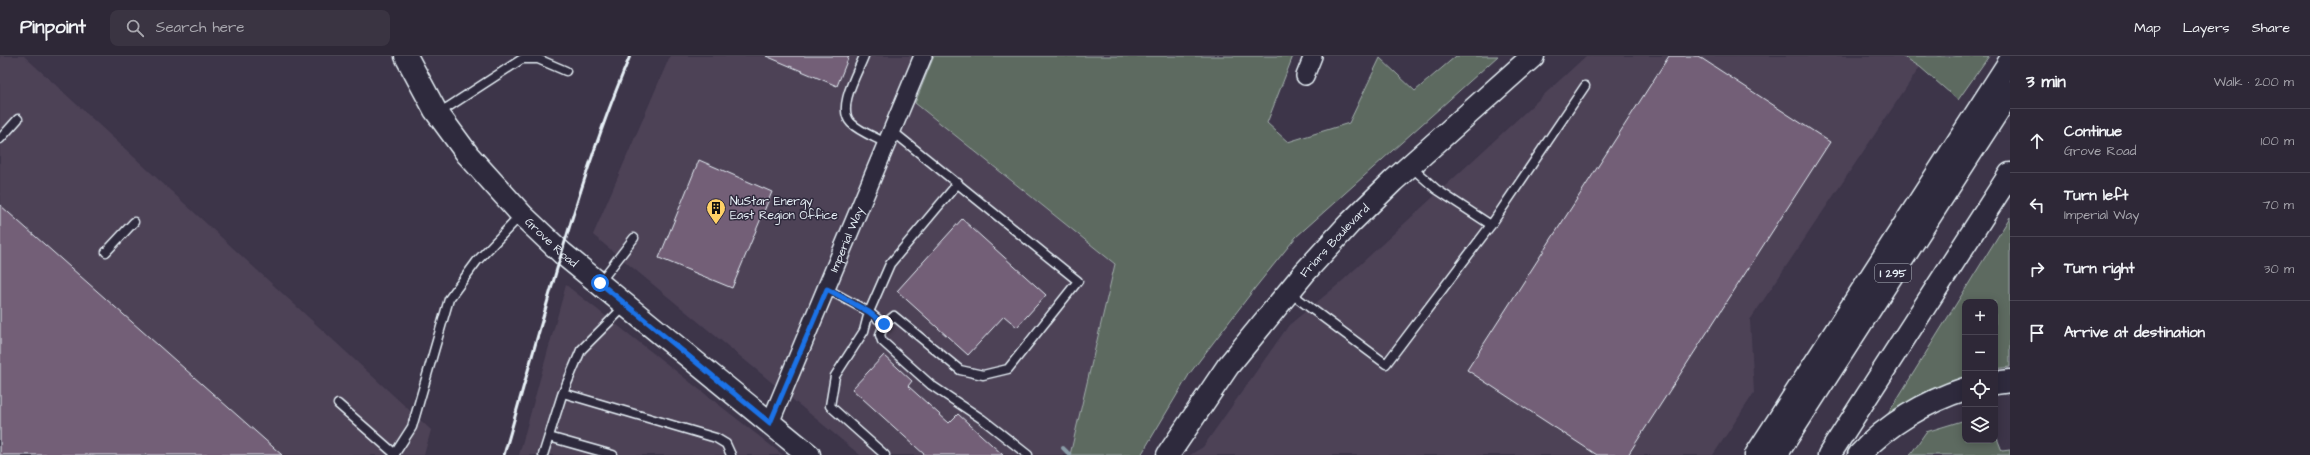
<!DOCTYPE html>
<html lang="en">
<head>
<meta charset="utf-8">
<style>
  :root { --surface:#2e2837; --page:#3a3442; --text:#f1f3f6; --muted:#a7a6ad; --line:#494452 }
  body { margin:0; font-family:"Architects Daughter",sans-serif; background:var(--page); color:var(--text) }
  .controls { position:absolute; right:12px; bottom:12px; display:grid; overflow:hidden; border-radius:8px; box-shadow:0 2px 10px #0003 }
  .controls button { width:36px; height:36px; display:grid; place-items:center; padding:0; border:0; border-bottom:1px solid var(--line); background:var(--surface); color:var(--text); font:20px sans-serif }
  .stop { position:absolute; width:12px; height:12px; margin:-9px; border:3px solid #1a73e8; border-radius:50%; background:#fff }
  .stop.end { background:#1a73e8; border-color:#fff; box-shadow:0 1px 4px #0008 }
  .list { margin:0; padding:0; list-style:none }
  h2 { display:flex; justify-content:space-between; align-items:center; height:52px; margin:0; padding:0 16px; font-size:17px }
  h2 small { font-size:13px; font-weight:400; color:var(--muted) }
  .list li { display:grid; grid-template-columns:26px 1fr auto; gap:12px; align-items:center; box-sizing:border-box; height:64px; padding:0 16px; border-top:1px solid var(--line) }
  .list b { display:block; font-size:15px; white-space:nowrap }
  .list p { margin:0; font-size:13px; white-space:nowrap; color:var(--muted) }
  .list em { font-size:13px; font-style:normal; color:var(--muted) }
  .icon { flex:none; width:22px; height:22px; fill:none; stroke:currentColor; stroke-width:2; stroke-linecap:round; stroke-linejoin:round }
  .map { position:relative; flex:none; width:2010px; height:399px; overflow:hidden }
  header { display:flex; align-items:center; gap:24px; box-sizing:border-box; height:56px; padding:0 20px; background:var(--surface); border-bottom:1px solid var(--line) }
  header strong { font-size:19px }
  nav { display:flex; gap:22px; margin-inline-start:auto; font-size:14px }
  .search { width:280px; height:36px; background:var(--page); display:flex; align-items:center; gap:10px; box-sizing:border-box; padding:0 14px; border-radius:8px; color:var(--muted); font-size:15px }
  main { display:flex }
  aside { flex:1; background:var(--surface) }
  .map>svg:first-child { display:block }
  .built { fill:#4d4257 }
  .green { fill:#5d6a60; stroke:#a2aeac }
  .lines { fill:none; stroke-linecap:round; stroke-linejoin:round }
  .stream { stroke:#8a9da8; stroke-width:4 }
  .building { fill:#735f77; stroke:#e8f1f8 }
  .service-casing { stroke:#e8f1f8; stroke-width:11 }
  .minor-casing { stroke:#e8f1f8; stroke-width:20 }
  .secondary-casing { stroke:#e8f1f8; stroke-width:25 }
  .motorway-casing { stroke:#e8f1f8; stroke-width:25 }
  .service { stroke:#2f2a3d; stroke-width:8 }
  .minor { stroke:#2f2a3d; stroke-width:17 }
  .secondary { stroke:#2f2a3d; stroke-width:22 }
  .motorway { stroke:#2f2a3d; stroke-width:22 }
  .rail { stroke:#e8f1f8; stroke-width:3 }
  .route { stroke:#1a73e8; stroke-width:5 }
  .labels { text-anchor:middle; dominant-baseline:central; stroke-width:3; stroke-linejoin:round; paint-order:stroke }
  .shield { fill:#2f2a3d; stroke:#b0b5c0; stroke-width:1 }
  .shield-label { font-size:11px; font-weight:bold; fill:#e8f1f8 }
  .poi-label { font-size:12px; fill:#e8f1f8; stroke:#2f2a3d; text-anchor:start }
  .street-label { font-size:12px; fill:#e8f1f8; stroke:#2f2a3d }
</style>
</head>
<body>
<header>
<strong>Pinpoint</strong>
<div class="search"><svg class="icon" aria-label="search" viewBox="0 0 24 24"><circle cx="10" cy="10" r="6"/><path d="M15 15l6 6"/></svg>Search here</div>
<nav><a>Map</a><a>Layers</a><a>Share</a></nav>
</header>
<main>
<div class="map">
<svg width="2010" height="399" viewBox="0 0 2010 399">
  <rect width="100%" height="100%" fill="#3d3549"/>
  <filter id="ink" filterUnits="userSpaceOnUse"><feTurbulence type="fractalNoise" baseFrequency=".025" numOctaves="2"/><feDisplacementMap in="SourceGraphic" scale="8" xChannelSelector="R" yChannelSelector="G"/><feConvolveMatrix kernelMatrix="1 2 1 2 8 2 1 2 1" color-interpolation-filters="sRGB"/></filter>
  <g filter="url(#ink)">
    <g class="built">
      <path d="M0,0H24L431,374L424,399H0Z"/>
      <path d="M670,0H934L915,47L1115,208L1070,399H860L593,179Z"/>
      <path d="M1586,0H1903L1920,11L1750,264L1754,337L1713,399H1190L1203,391L1289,269L1339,228Z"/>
      <path d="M566,229L783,399H519Z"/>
    </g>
    <g class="green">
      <path d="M934,0H1293L1267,67L1288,86L1349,67L1380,2L1415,35L1456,0H1498L1296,181L1255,232L1190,317L1141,399H1070L1115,208L915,47Z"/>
      <path d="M1903,0H1989L1958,44L1920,11Z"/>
      <path d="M2010,161V311L1995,313V246H1965V321L1883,366Z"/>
      <path d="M1965,364V384H1995V377L2002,395L2010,394V399H1910L1926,376Z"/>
    </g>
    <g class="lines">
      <path class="stream" d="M1063,392L1070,399"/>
    </g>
    <g class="building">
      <path d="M766,0H849L837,30Z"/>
      <path d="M1669,0H1698L1830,86L1628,399H1597L1467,314Z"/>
      <path d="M699,104L772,136L732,232L659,202Z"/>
      <path d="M0,149L282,399H0Z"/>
      <path d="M962,163L1046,239L1017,271L1004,260L968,299L897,235Z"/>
      <path d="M884,299L912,325L908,330L949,367L958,358L1003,399H925L852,333Z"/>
    </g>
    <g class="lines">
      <g class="service-casing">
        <g id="service">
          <path d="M864,0C858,16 836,52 851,67C860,76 875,81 886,87"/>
          <path d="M439,57L522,3H538L566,15"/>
          <path d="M891,74L1078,225L1008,313L983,319L960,314L894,260L884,268L880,279L882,285L931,329L982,363L1028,399"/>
          <path d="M0,83L18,63"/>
          <path d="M1410,110L1436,133L1491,169L1585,30"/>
          <path d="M106,196L134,166"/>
          <path d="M600,226L634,182"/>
          <path d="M827,233L869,256L884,268"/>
          <path d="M1289,236L1386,308L1491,169"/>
          <path d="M563,337L716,382L726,388L731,399"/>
          <path d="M338,348L395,398"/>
          <path d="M549,381L613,399"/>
          <path d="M394,399L412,371L449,243L477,205L521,159"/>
          <path d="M543,399L562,339L581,294L625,250"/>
          <path d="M885,399L830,350L835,320L864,275L869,256L890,208L958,127"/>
        </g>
      </g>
      <g class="minor-casing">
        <g id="minor">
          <path d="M1305,20L1313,0"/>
          <path id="s1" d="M770,367L923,0"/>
        </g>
      </g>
      <g class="secondary-casing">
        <g id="secondary">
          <path id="s2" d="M406,0L435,54L468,99L523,160L562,197L809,399"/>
          <path id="s3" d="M1168,399L1228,310L1305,216L1349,168L1393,125L1533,0"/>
        </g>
      </g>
      <g class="motorway-casing">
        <g id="motorway">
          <path d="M1995,327L2010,325"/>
          <path d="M1756,399L2010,5"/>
          <path d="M1776,399L2010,36"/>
          <path d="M1829,399L2010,118"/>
          <path d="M1859,399C1886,369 1927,345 1965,333"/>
        </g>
      </g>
      <use href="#service" class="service"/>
      <use href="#minor" class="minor"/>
      <use href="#secondary" class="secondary"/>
      <use href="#motorway" class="motorway"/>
      <path class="rail" d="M504,399C543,265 576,129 630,0"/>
    </g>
  </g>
  <g class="lines" filter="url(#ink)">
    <path class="route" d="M600,227L770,367L827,233L869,256L884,268"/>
  </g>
  <defs>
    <g id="building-pin" transform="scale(1)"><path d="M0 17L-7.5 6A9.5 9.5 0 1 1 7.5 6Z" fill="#ffd166" stroke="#2f2a3d"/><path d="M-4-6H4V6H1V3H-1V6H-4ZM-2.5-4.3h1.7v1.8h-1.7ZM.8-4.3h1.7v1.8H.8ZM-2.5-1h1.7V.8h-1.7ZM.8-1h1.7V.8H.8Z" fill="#111"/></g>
  </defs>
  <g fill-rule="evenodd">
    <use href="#building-pin" x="716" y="152"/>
  </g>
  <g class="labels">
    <rect class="shield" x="1875" y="208" width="36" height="18" rx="3"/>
    <g class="shield-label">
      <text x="1893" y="217">I 295</text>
    </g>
    <g class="poi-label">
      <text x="730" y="145">NuStar Energy<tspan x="730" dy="14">East Region Office</tspan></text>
    </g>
    <g class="street-label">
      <text stroke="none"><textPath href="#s1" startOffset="199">Imperial Way</textPath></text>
      <text stroke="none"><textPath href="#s3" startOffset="272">Friars Boulevard</textPath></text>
      <text stroke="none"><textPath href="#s2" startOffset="238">Grove Road</textPath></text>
    </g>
  </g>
</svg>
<div class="controls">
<button>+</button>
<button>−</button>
<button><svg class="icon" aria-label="locate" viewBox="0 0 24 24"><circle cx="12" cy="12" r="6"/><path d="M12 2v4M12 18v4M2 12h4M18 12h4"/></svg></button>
<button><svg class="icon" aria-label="layers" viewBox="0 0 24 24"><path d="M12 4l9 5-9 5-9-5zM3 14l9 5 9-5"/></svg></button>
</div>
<div class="stop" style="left:600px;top:227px"></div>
<div class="stop end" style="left:884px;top:268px"></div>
</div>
<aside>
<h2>3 min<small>Walk · 200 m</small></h2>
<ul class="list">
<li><svg class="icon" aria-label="ahead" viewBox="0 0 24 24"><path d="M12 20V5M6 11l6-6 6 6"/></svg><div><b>Continue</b><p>Grove Road</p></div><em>100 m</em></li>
<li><svg class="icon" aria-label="left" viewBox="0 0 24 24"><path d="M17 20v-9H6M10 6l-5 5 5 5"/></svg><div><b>Turn left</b><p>Imperial Way</p></div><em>70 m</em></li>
<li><svg class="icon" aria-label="right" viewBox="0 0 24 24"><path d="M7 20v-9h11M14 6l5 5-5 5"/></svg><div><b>Turn right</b></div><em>30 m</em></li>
<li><svg class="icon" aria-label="arrive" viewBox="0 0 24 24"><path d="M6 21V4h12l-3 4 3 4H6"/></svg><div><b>Arrive at destination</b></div></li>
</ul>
</aside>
</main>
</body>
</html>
